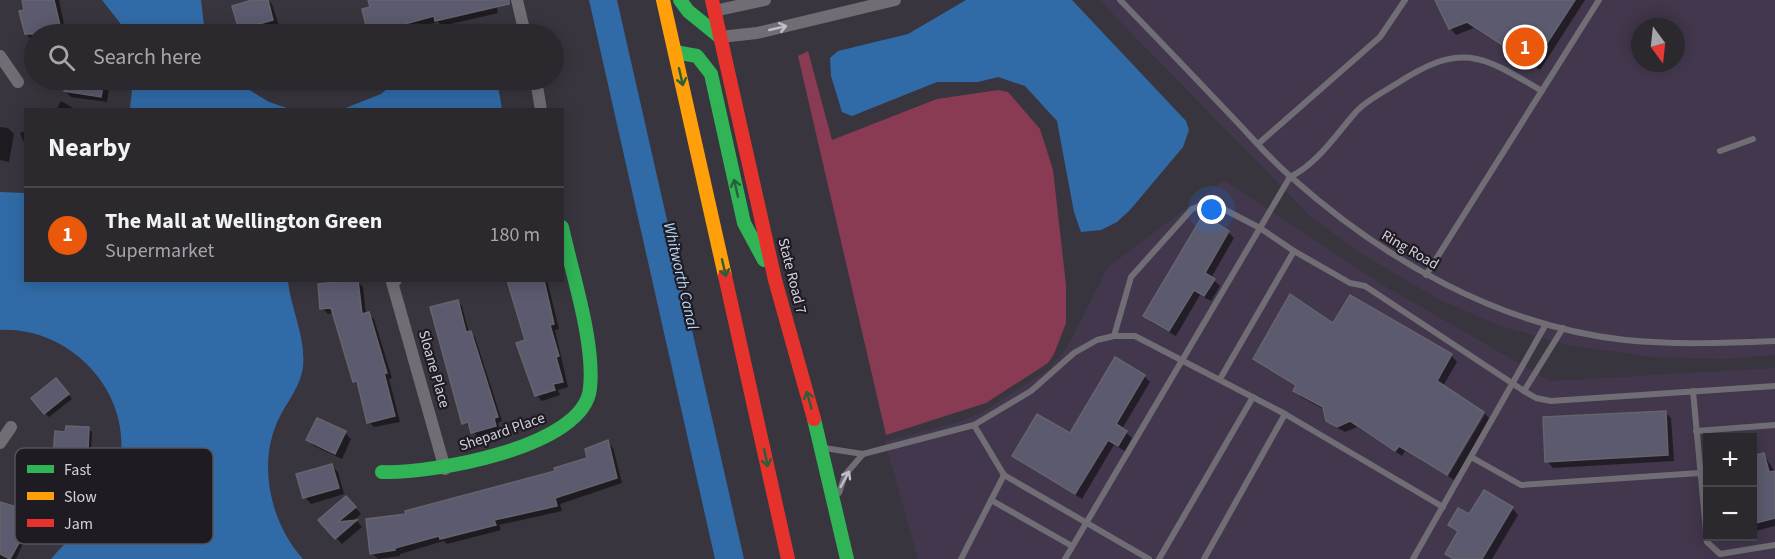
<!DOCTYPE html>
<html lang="en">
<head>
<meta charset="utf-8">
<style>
  :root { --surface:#2b282e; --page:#37343a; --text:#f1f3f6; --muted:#a6a6aa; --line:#47444a; --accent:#ea580c }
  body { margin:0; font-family:"Source Sans 3",sans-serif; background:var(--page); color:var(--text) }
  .controls { position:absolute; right:18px; bottom:18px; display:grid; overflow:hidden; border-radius:0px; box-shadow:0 3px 15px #0003 }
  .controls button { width:54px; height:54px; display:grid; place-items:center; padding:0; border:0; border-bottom:2px solid var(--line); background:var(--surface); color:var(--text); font:30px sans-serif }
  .compass { position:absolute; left:1631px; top:18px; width:54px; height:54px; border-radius:50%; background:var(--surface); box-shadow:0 3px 15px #0003; rotate:165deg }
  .you { position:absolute; left:1212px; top:210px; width:21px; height:21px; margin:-15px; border:4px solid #fff; border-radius:50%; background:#1a73e8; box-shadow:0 0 0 9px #1a73e833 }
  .badge { display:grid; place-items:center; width:39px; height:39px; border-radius:50%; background:var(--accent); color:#fff; font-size:20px; font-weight:700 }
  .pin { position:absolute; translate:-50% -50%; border:3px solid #fff; box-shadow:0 2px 6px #0006 }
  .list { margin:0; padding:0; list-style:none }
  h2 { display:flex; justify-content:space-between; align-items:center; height:78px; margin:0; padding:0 24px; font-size:26px }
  h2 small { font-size:20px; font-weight:400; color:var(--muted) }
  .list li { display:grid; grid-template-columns:39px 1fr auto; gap:18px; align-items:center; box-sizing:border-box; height:96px; padding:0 24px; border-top:2px solid var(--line) }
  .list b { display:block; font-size:22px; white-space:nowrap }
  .list p { margin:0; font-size:20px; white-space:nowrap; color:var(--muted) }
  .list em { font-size:20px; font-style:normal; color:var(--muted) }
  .icon { flex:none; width:33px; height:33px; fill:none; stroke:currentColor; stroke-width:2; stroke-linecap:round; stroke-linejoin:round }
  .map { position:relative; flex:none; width:1775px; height:559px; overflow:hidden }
  .search { position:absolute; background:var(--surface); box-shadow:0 3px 15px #0003; left:24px; top:24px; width:540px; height:66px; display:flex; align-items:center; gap:15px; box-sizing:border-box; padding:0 21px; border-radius:33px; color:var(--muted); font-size:22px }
  .panel { position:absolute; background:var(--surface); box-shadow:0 3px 15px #0003; left:24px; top:108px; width:540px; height:174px; border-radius:0px }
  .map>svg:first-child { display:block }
  .built { fill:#42374c; fill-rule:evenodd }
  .forest { fill:#893b54 }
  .water { fill:#316ba7 }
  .shadow { fill:#0007 }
  .building { fill:#5c5a6e; stroke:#65646c; stroke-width:1.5 }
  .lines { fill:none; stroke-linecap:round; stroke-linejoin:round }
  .lane { stroke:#706d74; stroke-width:6 }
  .street { stroke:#706d74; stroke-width:12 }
  .fast { stroke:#30b455; stroke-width:14 }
  .slow { stroke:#ff9f0a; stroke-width:14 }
  .jam { stroke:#e5322d; stroke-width:14 }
  .oneway { stroke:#c1bcc6 }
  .oneway2 { stroke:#27603a }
  .labels { text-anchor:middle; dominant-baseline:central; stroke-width:4.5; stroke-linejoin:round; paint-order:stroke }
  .street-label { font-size:15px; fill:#d5d0db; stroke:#1f1b23 }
  .water-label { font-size:16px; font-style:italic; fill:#b7d7fb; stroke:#1f1b23 }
  .key { fill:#1f1b23; stroke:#56515a; stroke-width:1.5 }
  .key-label { font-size:16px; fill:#d5d0db }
</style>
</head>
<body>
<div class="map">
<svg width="1775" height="559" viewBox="0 0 1775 559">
  <rect width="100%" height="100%" fill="#39353e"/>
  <g class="built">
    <path d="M1099,0H1775V355L1725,359L1652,357L1567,345L1498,325L1438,299L1359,252L1312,218ZM1640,27H1676V63H1640Z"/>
    <path d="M1224,180L1381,284L1550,381L1775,368V559H918L885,442L958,422L983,412L1049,369L1066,349L1108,267ZM1708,438H1752V536H1708Z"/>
  </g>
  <path class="forest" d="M808,51L832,140L937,99L998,90L1008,92L1040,129L1053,170L1066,285V323L1054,354L1048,363L986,403L886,435L798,56Z"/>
  <g class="water">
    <path d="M102,0H201L205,34H124L120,23Z"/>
    <path d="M589,0H617L744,559H715Z"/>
    <path d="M966,0H1072L1186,121L1189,130L1183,147L1130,210L1117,222L1101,230L1081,232L1074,212L1057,121L1025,86L998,77L978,82H937L852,116L842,112L831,76L830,58L838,51L908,34Z"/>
    <path d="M133,80H233L269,102L290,109H130Z"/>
    <path d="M397,80H497L502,109H343L381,94Z"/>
    <path d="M0,192L25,193L26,280L288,281C291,310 306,337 303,367C300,389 284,405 276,425C258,469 272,525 303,559H51C72,534 98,516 112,485C147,410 79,326 0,330Z"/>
  </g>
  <g class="shadow">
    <path d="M23,0H59L66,34H34L33,41L27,35L21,12L26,11Z"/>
    <path d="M257,0H268L272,4L279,26L246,34L240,29Z"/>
    <path d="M375,0H495L498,13L442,26L438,22L394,34H370L364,10L372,8Z"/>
    <path d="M1436,0H1585L1540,70L1474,28L1456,35L1450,28Z"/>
    <path d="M280,30L284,34H275Z"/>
    <path d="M86,31L90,34H71Z"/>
    <path d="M67,80H110L107,102L71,97L65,91Z"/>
    <path d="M307,80H346L337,82V88L314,89Z"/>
    <path d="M61,101L77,110H56Z"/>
    <path d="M0,127L8,128L14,134L9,162L0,160Z"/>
    <path d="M26,131V147L20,133Z"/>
    <path d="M1228,232L1234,238L1211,278L1220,286L1211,301L1200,295L1176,336L1151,322L1145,315Z"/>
    <path d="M508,280H547L559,329L555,330L568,387L558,390L560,395L542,401L536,395L526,341Z"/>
    <path d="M357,281L363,287L366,314L374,319L392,378L389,379L400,422L374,427L368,421L359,386L355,381L334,313L328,314L322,308Z"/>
    <path d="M458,302L462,306L469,333L475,337L502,421L498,423L500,430L477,436L471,427L464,423Z"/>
    <path d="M1333,325L1451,355L1457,362L1443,386L1482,412L1446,475L1405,451L1402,456L1357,427L1345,432L1334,426L1327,420L1325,410L1301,397L1294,391L1297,386L1255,359Z"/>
    <path d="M1144,376L1150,382L1122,429L1132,438L1125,451L1114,445L1082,499L1014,456L1070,435Z"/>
    <path d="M60,384L72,399L49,417L45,413Z"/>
    <path d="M1665,412L1671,418L1674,461L1553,468L1547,461Z"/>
    <path d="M1485,414L1490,419L1454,480L1448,476Z"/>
    <path d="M88,429L92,432L91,453H85L76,488L71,486L63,512L35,504L31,500L47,484L55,457L67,434Z"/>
    <path d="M345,433L351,439L342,459L314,446L308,440Z"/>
    <path d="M608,442L613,448L622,483L560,504L562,511L499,525L501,530L447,544L444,541L400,554V556L378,559L372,553L408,515L557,472L589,459Z"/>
    <path d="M1764,455L1775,472V526L1752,532V458Z"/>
    <path d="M332,466L338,472L344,494L311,504L305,497Z"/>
    <path d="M352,504L361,514L352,522L357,521L362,527L342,544L320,520Z"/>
    <path d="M1512,508L1518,515L1492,559H1453L1447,553L1459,533L1450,525L1470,516Z"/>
    <path d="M0,509L31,513L35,517L16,559H0Z"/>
  </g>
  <g class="building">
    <path d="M22,0H54L62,34H25L19,11L24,10Z"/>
    <path d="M252,0H268L273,20L239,30L232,6Z"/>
    <path d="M368,0H509V4L435,21L434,16L368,34L362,9L370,7Z"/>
    <path d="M1435,0H1575L1533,65L1467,22L1449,29Z"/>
    <path d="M65,80H104L101,97L64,91Z"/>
    <path d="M1203,215L1229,231L1205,273L1215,279L1204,296L1194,290L1169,331L1143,316Z"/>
    <path d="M358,280L362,314L369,312L387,373H384L395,416L367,423L357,381L353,382L331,308L320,309L318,284Z"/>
    <path d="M507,280H544L554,324L550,325L559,356L556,357L563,382L553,384L555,390L535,396L516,343L525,340Z"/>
    <path d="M1290,294L1333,323L1350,295L1452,354L1437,381L1484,412L1447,475L1399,446L1395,451L1350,421L1337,427L1326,421L1323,407L1293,391L1296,385L1253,359Z"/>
    <path d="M458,300L466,332L471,331L498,417L494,418L496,426L471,433L468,422L462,424L430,307Z"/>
    <path d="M1115,357L1145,375L1116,424L1127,431L1118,446L1108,440L1075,494L1012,456L1037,414L1070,433Z"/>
    <path d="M56,378L69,394L44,414L31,398Z"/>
    <path d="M1666,411L1668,455L1545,462L1543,417Z"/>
    <path d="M317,418L346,431L335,454L306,440Z"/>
    <path d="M66,426L89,427L88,450L82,449L73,484L67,483L59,509L29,500L35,479L46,482L53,456L55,431L65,432Z"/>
    <path d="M608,440L617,478L555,498L557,506L494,520L496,525L440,539L439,536L395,548V550L370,554L366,519L406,514L405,511L555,471L554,468L587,458L585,449Z"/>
    <path d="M1764,453L1769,472L1775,471V518L1752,524V456Z"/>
    <path d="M332,464L339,488L303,498L296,474Z"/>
    <path d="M1484,490L1513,507L1482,559H1454L1445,554L1458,531L1448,525L1458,508L1469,514Z"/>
    <path d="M346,496L356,507L338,522L357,520L335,539L318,520Z"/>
    <path d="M0,502L32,512L26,530L10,559L0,554Z"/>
  </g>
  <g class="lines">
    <g class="lane">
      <path d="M1120,0C1159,40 1198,81 1237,122C1254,140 1271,160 1291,177C1384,260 1499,326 1625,340C1675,345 1725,343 1775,341"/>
      <path d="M1258,144L1380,37L1405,0"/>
      <path d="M1720,151L1753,139"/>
      <path d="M1294,251L1350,283L1365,286L1524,391"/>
      <path d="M1426,275L1599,0"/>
      <path d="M1563,328L1524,391L1536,398L1551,401L1775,386"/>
      <path d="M1114,336L1131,277L1192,209L1210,202L1260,228L1294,251L1220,379"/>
      <path d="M1693,391L1707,542L1720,554L1775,545"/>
      <path d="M974,425L1004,475L1149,559"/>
      <path d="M1696,431L1775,425"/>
      <path d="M824,448L863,454L974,425L1031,391L1074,353L1097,340L1114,336H1135L1285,414L1443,507"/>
      <path d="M1471,457L1521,485L1700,473"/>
      <path d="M839,493L845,475L863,454"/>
      <path d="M991,500L1072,546"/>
      <path d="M961,559L1004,475"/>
      <path d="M1065,559L1290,177C1317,164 1335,136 1355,113C1365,101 1382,93 1396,84C1461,42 1480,54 1542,91"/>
      <path d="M1159,559L1253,397"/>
      <path d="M1204,559L1285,414"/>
      <path d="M1413,559L1546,324"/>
    </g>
    <g class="street">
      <path d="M517,0L525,34"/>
      <path d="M714,11L765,0"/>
      <path d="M720,37L757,33L895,0"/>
      <path d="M0,56L18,82"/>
      <path d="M536,80L541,110"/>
      <path d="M396,280L392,282L445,469"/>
      <path d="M0,443L11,427"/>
    </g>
    <g class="fast">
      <path d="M680,0L688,11L720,37"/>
      <path d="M675,52L697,56L711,74L744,223L764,260"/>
      <path d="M814,419L847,559"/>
      <path d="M382,472C429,474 585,448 590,388C595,342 572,274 562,227"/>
    </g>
    <path class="slow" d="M663,0L725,276"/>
    <g class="jam">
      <path d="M712,0L775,280L814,419"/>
      <path d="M725,276L788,559"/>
    </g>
  </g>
  <defs><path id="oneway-shaft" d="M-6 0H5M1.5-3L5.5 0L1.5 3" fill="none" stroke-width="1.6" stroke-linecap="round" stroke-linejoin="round" transform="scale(1.5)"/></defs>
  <g class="oneway">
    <use href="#oneway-shaft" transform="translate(778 28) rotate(-13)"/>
    <use href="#oneway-shaft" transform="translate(845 479) rotate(-61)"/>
  </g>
  <g class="oneway2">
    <use href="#oneway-shaft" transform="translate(681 77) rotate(77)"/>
    <use href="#oneway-shaft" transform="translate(736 188) rotate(-103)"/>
    <use href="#oneway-shaft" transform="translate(724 268) rotate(77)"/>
    <use href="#oneway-shaft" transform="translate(809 400) rotate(-106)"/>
    <use href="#oneway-shaft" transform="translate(766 458) rotate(78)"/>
  </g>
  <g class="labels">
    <g class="street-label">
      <text transform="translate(1410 250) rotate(30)">Ring Road</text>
      <text transform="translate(792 276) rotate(76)">State Road 7</text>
      <text transform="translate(434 369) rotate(74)">Sloane Place</text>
      <text transform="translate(502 432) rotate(-19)">Shepard Place</text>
    </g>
    <g class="water-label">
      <text transform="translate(681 276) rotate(77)">Whitworth Canal</text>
    </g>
  </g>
  <rect x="15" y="448" width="198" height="96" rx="9" class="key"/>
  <rect x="27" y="465" width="27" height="8" fill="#30b455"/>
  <rect x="27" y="492" width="27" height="8" fill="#ff9f0a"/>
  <rect x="27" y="519" width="27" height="8" fill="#e5322d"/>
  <g class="key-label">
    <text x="64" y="475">Fast</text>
    <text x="64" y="502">Slow</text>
    <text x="64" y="529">Jam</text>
  </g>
</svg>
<div class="controls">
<button>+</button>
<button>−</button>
</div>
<svg class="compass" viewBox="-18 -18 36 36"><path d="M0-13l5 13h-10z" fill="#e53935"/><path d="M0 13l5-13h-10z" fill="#a6a6aa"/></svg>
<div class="you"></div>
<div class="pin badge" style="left:1525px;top:47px">1</div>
<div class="search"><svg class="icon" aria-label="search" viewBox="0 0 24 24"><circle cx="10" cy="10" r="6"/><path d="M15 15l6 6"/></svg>Search here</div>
<section class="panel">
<h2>Nearby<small></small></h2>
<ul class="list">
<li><span class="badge">1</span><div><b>The Mall at Wellington Green</b><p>Supermarket</p></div><em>180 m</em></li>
</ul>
</section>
</div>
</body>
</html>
